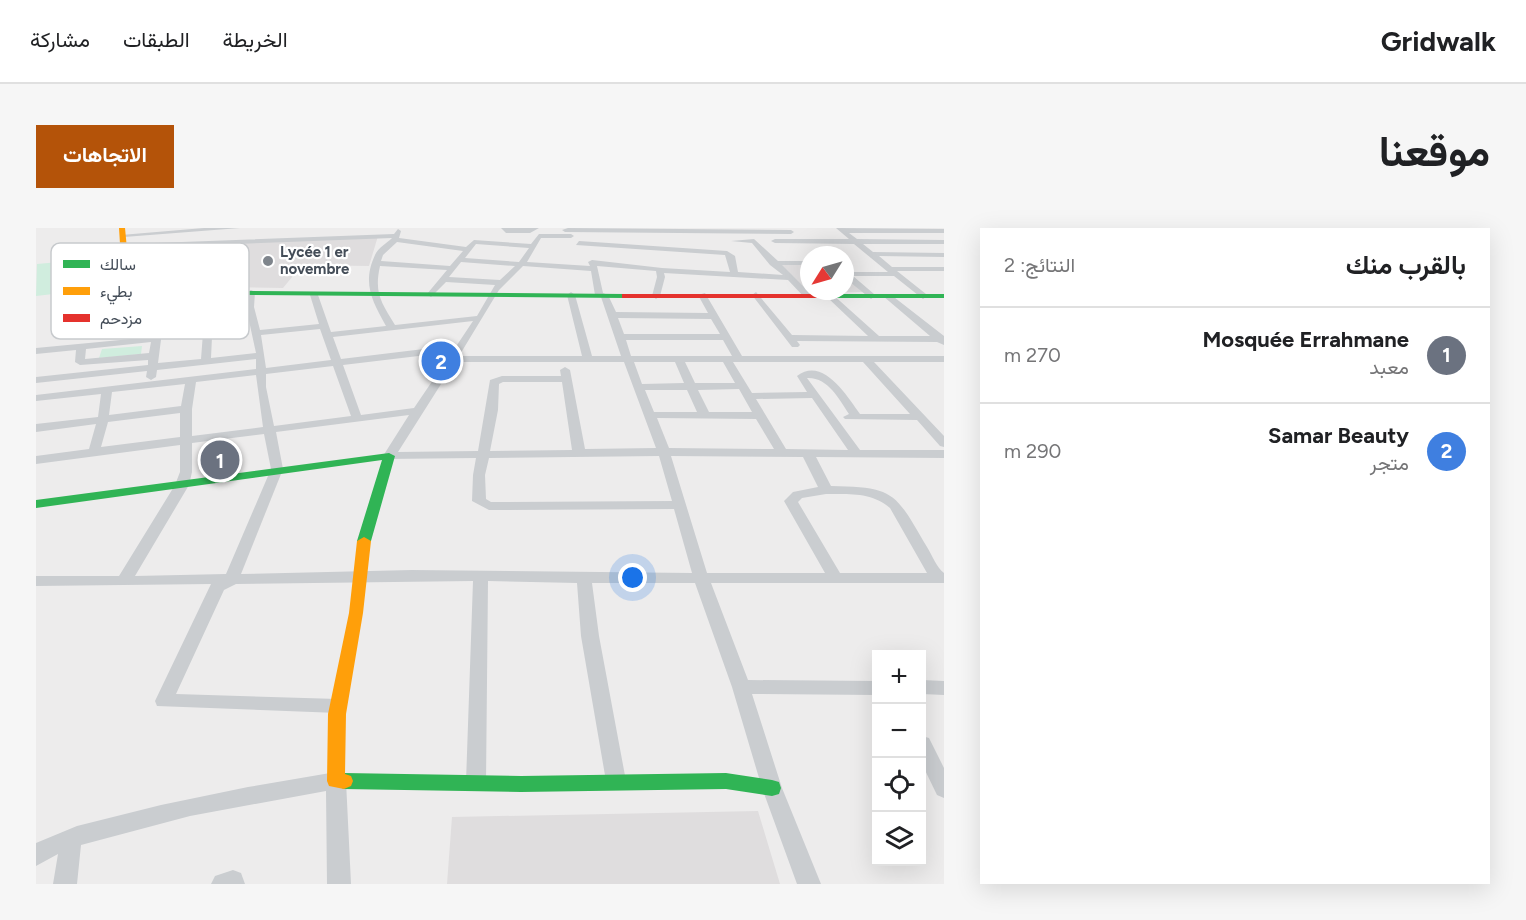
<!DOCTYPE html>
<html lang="ar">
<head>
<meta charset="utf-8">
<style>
  :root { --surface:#fff; --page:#f6f6f6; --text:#202124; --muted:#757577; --line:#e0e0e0; --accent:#b45309 }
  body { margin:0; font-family:Figtree,Vazirmatn,sans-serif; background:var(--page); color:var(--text); direction:rtl }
  .controls { position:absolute; right:18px; bottom:18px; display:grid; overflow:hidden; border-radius:0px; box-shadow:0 6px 24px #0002 }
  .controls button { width:54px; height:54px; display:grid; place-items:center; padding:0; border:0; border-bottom:2px solid var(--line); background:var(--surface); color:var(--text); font:30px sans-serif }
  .compass { position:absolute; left:764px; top:18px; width:54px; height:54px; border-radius:50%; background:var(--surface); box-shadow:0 6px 24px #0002; rotate:233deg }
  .you { position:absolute; left:597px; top:350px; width:21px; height:21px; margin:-15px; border:4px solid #fff; border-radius:50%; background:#1a73e8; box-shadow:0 0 0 9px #1a73e833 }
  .badge { display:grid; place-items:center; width:39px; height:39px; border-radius:50%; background:var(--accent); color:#fff; font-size:20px; font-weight:700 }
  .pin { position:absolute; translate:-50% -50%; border:3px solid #fff; box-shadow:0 2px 6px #0006 }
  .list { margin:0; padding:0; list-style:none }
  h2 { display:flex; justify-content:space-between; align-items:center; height:78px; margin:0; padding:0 24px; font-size:26px }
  h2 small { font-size:20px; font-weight:400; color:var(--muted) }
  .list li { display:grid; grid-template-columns:39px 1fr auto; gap:18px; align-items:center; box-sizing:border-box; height:96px; padding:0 24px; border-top:2px solid var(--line) }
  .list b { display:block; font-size:22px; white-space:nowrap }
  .list p { margin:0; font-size:20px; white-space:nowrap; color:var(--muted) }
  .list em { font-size:20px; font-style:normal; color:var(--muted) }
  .icon { flex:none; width:33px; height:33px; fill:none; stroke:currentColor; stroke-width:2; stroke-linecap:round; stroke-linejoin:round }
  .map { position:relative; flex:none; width:908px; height:656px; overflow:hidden; direction:ltr; border-radius:0px }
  header { display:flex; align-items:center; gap:36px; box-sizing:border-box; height:84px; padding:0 30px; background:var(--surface); border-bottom:2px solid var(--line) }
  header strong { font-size:28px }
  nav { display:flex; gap:33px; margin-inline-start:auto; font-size:21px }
  .intro { display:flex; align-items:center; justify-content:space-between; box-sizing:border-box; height:144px; padding:0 36px }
  h1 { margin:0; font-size:42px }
  .button { padding:15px 27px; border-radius:0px; background:var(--accent); color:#fff; font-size:21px; font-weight:700 }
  main { display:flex; gap:36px; padding:0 36px }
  aside { flex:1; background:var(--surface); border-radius:0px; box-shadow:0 6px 24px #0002 }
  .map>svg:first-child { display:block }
  .education { fill:#dfddde }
  .green { fill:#d0edde }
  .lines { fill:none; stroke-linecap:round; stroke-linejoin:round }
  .street { fill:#cacdd0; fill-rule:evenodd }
  .fast { fill:#30b455; fill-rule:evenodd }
  .slow { fill:#ff9f0a; fill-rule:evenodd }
  .jam { fill:#e5322d; fill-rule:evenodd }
  .poi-dot { fill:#7f858c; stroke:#fff; stroke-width:2 }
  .labels { text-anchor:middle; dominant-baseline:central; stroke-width:4.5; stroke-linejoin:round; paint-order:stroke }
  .far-poi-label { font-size:15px; font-weight:bold; fill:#444d58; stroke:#fff; text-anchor:start }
  .key { fill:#fff; stroke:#c7cacd; stroke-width:1.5 }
  .key-label { font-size:16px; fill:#444d58 }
</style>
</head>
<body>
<header>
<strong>Gridwalk</strong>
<nav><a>الخريطة</a><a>الطبقات</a><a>مشاركة</a></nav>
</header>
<div class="intro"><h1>موقعنا</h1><a class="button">الاتجاهات</a></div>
<main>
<aside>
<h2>بالقرب منك<small>النتائج: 2</small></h2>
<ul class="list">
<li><span class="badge" style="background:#6b7280">1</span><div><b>Mosquée Errahmane</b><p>معبد</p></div><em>270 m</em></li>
<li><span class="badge" style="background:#3f7fe0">2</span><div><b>Samar Beauty</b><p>متجر</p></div><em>290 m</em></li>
</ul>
</aside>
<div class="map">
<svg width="908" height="656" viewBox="0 0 908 656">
  <rect width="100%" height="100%" fill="#edecec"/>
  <g class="education">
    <path d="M342,8L333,38L266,37L247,60L109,58L106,42L137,30L125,27L143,21L153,24L180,14Z"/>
    <path d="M745,37H773V63H809V49L827,64L774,65Z"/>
    <path d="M722,583L744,656H411L416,589Z"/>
  </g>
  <g class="green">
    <path d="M67,30L69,60L0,68L1,36Z"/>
    <path d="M106,118L105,126L63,130L66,121Z"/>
  </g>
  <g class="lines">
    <g class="street">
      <path d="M168,0H204L88,9L85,7Z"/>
      <path d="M465,0H503L494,5H470Z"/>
      <path d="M532,0L755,2L758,4L755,6L529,4L526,2Z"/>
      <path d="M800,0L908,1V5H813L821,11L908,12V16H827L837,24L908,25V29L843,28L856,39H908V43H861L890,66L891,68L887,71L858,48H817L838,66L839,68L835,71L809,50V44H852L818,16L739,15L735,13L739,11H813Z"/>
      <path d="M362,1L365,3L363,10L430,19L438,12L495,16L503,6H535L538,8L535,10H505L491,34L554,38L552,34L556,32L626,40L694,44L689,27L540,17L543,13L691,23L699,28L702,44L747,47L734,37L716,15L695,13L718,11L742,33H773V37H746L775,66V70H769L752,52L628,45L629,49L624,68L620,71L616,68L621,49L620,43L561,38L567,65L572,67L580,84L672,85L662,67L669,65L706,128H908V134H838L908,208V219L904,218L881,192L809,191L807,189L813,186C803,171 792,149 771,150L824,222H908V230L780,229L795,258C860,259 859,265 891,319C896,327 901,340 908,345V355H675L712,452L840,453V467L716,466L746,560L785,656H761L726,560L696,459L659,355H556L563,408L590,553L587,559L580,562L573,559L570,553L545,408L541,355L452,353L450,554L447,560L440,563L433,560L430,554L437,353L200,356L188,362L140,466L302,471L309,473L311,478L309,483L302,485L121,478L119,473L175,356L0,358V348H83L139,257L144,244V217L0,236V228L53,221L60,196L0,204V196L62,189L65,166L0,173V167L220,141V131L121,142L120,149L115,152L110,149L111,143L0,155V149L112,137V132L44,137L39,134L40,122L0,126V120L116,109L123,65L127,62L131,65L122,135L165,131L170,66L174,63L178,66L175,130L220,125L210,79L211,64L215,62L219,64L218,79L224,102L283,96L274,67L278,64L282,67L295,104L350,98C336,73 326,55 339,27C342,20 351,15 356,10L95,20L92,16L358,6ZM361,14L427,23L414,38L345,33L347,27ZM440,16L493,20L483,34L429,30ZM425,34L479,38L464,52L413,49ZM344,38L411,42L391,66L395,69L410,54L459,57L441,88L359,97C345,74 338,65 344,38ZM487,38L555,43L559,67L565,69L585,128H556L539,67L535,64L531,67L546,128H423L463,62ZM582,90L675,91L684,106H588ZM437,93L421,117L305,131L297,109ZM284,101L295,132L230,140L225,107ZM590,112H687L696,128H595ZM115,114L113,125L49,131L50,121ZM416,124L378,180L325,187L307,137ZM419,134H588L620,220L549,221L534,142L529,139L524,142L525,148H466L454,152L442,223L362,224ZM598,134H639L648,155L606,156ZM649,134H687L699,155H659ZM697,134H827L874,186H824C811,168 787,128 761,148L771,164L716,165ZM297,138L315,188L238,198L230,159V146ZM220,147L227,199L156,208V181L160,154ZM467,154H526L536,222L454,223L462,182L463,156ZM149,156L145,178L73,187L76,164ZM703,161L716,184H673L662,162ZM609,162H651L661,184H618ZM776,170L812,222L750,221L720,171ZM144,185V209L65,219L72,194ZM373,187L347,228L349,231L440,230L437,247L436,273L453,282L638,281L656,345L376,342L205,346L247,241L240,204ZM621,190L720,191L738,221L633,220ZM228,206L235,241L190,346L99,348L153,257L156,244V215ZM623,228L636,273L455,274L450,271L449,247L453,230ZM635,228L767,229L782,259L757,264L748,273L789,345H671ZM790,266C813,266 836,264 854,280L891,345H804L762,274L766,270Z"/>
      <path d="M720,64L756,107L832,108L792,70L791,68L795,65L843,108H894L847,68L854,66L908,108V117L901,114L761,113L764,117L762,119H756L716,67Z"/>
      <path d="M886,452L908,453V467L886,466Z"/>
      <path d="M886,508L893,510L908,540V570L901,567L886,536Z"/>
      <path d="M300,544L307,547L310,553L315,656H291L290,563L154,588L45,617L41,656H17L22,626L0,638V615L41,598L125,577L212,559Z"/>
      <path d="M197,642L205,645L209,656H175L179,648Z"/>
    </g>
    <g class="fast">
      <path d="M99,62L589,66L593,68L589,70L96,66L95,64Z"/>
      <path d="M784,66H908V70H781L780,68Z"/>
      <path d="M353,225L359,228L335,313L328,317L321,313L346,232L0,280V272Z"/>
      <path d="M308,545L485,548L690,545L736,552L743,554L745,560L743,566L736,568L690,561L485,564L308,561L301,558L299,553L301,548Z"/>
    </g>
    <g class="slow">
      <path d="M83,0H89L95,63L91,65L87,63Z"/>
      <path d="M328,309L335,313L327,385L310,486L309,546L315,548L317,553L315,558L308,561L293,558L291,553L292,486L313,385L321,313Z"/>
    </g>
    <path class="jam" d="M586,66H784L788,68L784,70H586Z"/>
  </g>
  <circle class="poi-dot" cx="232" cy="33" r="6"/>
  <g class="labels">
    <g class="far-poi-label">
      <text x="244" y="24">Lycée 1 er<tspan x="244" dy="17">novembre</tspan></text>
    </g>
  </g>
  <rect x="15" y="15" width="198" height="96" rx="9" class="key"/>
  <rect x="27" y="32" width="27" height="8" fill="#30b455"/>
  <rect x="27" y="59" width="27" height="8" fill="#ff9f0a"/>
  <rect x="27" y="86" width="27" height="8" fill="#e5322d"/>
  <g class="key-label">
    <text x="64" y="42">سالك</text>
    <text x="64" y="69">بطيء</text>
    <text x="64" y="96">مزدحم</text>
  </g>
</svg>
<div class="controls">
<button>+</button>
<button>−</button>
<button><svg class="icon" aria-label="locate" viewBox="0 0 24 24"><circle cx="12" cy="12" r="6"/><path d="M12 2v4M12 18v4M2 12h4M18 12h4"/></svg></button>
<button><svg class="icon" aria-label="layers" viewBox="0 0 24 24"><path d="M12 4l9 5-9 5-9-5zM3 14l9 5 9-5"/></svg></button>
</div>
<svg class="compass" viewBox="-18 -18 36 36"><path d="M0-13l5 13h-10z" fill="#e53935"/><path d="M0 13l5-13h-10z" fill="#757577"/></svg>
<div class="you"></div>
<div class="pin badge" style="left:184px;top:232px;background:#6b7280">1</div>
<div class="pin badge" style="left:405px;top:133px;background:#3f7fe0">2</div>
</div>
</main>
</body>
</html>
